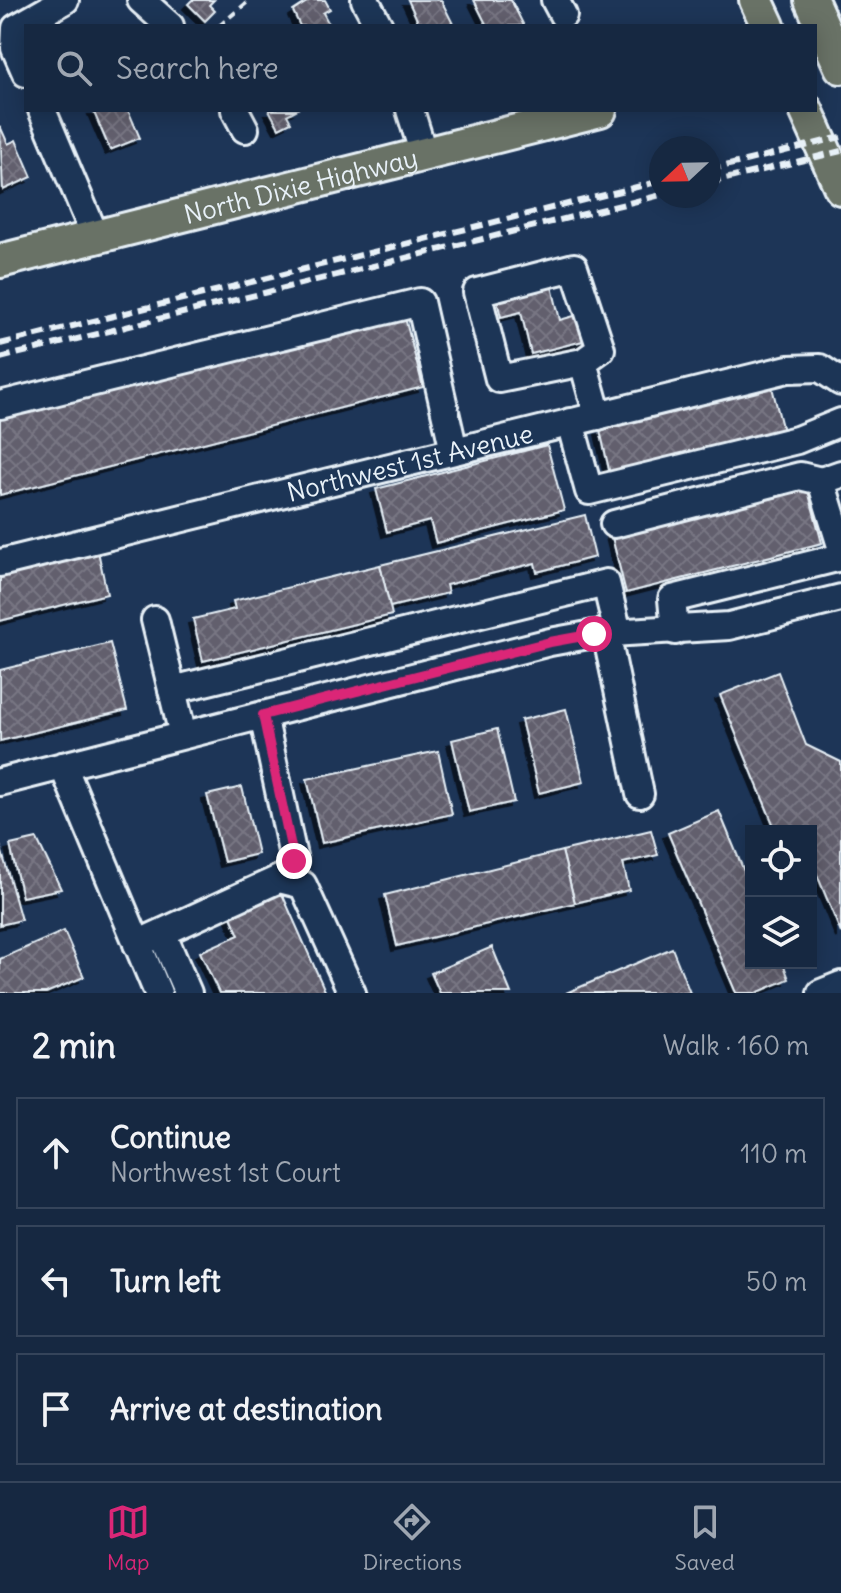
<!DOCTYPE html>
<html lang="en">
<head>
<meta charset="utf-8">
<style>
  :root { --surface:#162841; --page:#23344c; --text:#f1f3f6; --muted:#9ea6b1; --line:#35445a; --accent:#db2777 }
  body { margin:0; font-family:Delius,sans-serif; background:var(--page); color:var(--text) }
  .controls { position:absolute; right:24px; bottom:24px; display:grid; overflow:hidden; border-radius:0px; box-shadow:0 4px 20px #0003 }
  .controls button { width:72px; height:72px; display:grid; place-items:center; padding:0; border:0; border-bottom:2px solid var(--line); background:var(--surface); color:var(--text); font:40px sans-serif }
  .compass { position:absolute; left:649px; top:136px; width:72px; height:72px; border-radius:50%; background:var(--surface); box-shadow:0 4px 20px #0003; rotate:248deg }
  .stop { position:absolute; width:24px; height:24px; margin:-18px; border:6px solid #db2777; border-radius:50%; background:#fff }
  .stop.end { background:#db2777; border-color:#fff; box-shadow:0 2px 8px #0008 }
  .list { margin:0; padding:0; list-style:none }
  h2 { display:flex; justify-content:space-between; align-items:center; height:104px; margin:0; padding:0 32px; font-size:34px }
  h2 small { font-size:26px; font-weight:400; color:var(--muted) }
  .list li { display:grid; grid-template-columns:52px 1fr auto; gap:24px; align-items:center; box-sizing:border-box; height:112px; margin:0 16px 16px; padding:0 16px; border:2px solid var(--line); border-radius:0px }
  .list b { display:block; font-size:30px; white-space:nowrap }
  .list p { margin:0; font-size:26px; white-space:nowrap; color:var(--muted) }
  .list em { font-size:26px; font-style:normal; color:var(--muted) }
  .icon { flex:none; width:44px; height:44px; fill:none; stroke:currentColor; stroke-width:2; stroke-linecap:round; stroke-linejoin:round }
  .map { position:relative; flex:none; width:841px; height:993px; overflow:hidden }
  .search { position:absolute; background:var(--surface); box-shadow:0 4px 20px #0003; left:24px; right:24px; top:24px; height:88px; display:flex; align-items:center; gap:20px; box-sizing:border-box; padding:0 28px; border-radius:0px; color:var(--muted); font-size:30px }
  .sheet { height:488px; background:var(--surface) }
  nav { display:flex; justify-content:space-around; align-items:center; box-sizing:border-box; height:112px; border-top:2px solid var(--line); background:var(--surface); font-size:22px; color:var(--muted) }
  nav a { display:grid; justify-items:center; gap:4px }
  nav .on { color:var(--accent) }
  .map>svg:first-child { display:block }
  .building { fill:url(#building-cross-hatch); stroke:#e8f1f8; stroke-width:2; filter:url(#shadow) }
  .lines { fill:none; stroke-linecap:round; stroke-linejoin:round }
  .minor-casing { stroke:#e8f1f8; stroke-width:32 }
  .major-casing { stroke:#e8f1f8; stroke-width:38 }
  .path { stroke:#e8f1f8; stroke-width:4; stroke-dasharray:8 6; stroke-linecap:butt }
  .minor { stroke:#1d3557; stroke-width:26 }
  .major { stroke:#697266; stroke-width:32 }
  .rail { stroke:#e8f1f8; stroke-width:6; stroke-dasharray:12 6; stroke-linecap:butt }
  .route { stroke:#db2777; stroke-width:10 }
  .labels { text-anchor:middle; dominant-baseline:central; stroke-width:7; stroke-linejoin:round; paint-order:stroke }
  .street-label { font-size:26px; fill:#e8f1f8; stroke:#1d3557 }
</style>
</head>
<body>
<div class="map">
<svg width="841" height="993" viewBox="0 0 841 993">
  <defs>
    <pattern id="building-cross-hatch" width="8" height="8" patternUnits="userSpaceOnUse" patternTransform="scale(2)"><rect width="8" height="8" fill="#625f6d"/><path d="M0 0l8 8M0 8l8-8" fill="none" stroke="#787683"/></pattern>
    <filter id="shadow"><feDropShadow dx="-5" dy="5" stdDeviation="0" flood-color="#0009"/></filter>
  </defs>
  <rect width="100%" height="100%" fill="#1d3557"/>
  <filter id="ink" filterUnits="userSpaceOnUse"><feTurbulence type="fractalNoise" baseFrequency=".0125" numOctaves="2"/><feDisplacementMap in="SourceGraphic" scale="16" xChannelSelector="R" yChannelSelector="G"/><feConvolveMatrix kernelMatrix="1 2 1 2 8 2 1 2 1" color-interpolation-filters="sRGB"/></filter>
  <g filter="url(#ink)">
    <g class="building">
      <path d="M192,0H214L209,5L215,11L205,21L188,4Z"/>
      <path d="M310,0H325L330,9L323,13L330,26H300L293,11Z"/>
      <path d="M408,0H441L454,26H420Z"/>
      <path d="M474,0H511L524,26H487Z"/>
      <path d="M93,110H128L140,138L110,150Z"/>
      <path d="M269,110H296L287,115L291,122L279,128Z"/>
      <path d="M0,126L8,144L16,140L32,177L3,190Z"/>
      <path d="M550,278L560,320L581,314L587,340L531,354L521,312L501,317L495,292Z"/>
      <path d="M404,314L423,387L0,495V417Z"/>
      <path d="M772,387L783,431L610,474L600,430Z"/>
      <path d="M547,445L564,510L436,543L430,521L387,532L376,489Z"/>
      <path d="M806,483L822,543L626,593L611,533Z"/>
      <path d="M585,515L595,557L537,572L535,563L446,585L448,593L390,607L380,565Z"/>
      <path d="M98,551L107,594L0,621V576Z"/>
      <path d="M380,565L392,615L203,661L193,619L235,609L233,601Z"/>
      <path d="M110,643L127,710L0,741V670Z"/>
      <path d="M778,672L806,745L841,762V933L816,872L811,874V831H776L720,695Z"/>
      <path d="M566,709L584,782L539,793L521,720Z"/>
      <path d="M497,729L514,802L469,812L452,740Z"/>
      <path d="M438,751L452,814L322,843L307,779Z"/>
      <path d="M242,787L258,854L224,862L207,795Z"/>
      <path d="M719,811L751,888V963H783L789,979L756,993H736L668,833Z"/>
      <path d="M651,830L658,855L623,863L629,890L575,903L562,851Z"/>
      <path d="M37,839L61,889L22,897L10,845Z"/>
      <path d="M0,845L21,920L0,925Z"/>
      <path d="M562,851L575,903L397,946L385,895Z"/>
      <path d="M279,887L326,993H219L200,952L239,935L228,910Z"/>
      <path d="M64,931L84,977L46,993H0V959Z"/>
      <path d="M492,947L511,993H440L431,973Z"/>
      <path d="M672,948L690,993H566Z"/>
    </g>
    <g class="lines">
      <g class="minor-casing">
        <g id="minor">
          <path d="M141,0L170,26"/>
          <path d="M365,0L379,26"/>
          <path d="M555,0L563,15"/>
          <path d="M26,73L15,48L16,28L65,0"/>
          <path d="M42,110L96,238"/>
          <path d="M235,110L245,129"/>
          <path d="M410,110L424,155"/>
          <path d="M583,362L499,379L477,292L574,267L601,349L583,362L598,416"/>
          <path d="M0,405L420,302L454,451"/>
          <path d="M570,422L589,491L797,440L841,422"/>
          <path d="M841,474L821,481L841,546"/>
          <path d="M614,524L800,476L821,481"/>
          <path id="s1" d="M0,563L788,369L820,368L841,382"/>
          <path d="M155,620L183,735"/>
          <path d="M675,631L672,599L841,557"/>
          <path d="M606,633L640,794"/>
          <path d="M172,690L606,583L618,633"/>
          <path d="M263,715L294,861"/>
          <path d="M63,766L158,993"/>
          <path d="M0,782L550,642L594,634L729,626L841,598"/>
          <path d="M162,933L188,993"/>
          <path d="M137,944L279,879L303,885L352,993"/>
          <path d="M821,993L841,985"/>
        </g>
      </g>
      <g class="major-casing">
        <g id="major">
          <path d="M756,0L768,26"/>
          <path d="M811,0L841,67"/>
          <path d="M806,110L841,188"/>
          <path id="s2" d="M0,261L600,110"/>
        </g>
      </g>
      <path class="path" d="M219,26L250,0"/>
      <use href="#minor" class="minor"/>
      <use href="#major" class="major"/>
      <g class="rail">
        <path d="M709,170L841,137"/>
        <path d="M709,183L841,151"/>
        <path d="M0,344L661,181"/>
        <path d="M0,358L661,195"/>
      </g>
    </g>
  </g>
  <g class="lines" filter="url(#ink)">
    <path class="route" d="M294,861L263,715L550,642L594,634"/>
  </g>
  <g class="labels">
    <g class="street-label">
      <text stroke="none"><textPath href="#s2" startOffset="310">North Dixie Highway</textPath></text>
      <text stroke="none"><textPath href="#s1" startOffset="422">Northwest 1st Avenue</textPath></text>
    </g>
  </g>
</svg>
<div class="controls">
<button><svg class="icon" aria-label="locate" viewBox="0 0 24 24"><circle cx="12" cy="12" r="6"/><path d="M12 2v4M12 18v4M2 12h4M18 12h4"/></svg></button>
<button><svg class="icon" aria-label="layers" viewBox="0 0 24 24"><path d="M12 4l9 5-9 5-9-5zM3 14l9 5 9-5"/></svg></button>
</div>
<svg class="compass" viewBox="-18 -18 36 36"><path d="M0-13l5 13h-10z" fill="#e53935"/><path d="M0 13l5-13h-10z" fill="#9ea6b1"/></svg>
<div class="stop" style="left:594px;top:634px"></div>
<div class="stop end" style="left:294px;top:861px"></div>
<div class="search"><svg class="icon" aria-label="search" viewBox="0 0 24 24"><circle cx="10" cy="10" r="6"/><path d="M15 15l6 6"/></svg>Search here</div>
</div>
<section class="sheet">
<h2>2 min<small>Walk · 160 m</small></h2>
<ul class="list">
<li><svg class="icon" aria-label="ahead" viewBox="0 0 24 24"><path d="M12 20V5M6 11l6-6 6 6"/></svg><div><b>Continue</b><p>Northwest 1st Court</p></div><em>110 m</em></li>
<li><svg class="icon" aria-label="left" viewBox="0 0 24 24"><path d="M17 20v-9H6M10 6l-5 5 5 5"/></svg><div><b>Turn left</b></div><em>50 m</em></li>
<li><svg class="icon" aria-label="arrive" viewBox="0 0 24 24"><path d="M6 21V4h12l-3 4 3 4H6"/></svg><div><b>Arrive at destination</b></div></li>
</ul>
</section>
<nav>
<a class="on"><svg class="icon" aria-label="map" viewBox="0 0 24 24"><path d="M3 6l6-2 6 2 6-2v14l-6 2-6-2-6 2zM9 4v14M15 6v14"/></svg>Map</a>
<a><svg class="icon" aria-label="directions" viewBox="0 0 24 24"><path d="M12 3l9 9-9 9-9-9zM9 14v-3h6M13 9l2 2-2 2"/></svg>Directions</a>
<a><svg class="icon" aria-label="saved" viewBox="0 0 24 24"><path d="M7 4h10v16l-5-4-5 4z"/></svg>Saved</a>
</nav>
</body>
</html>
